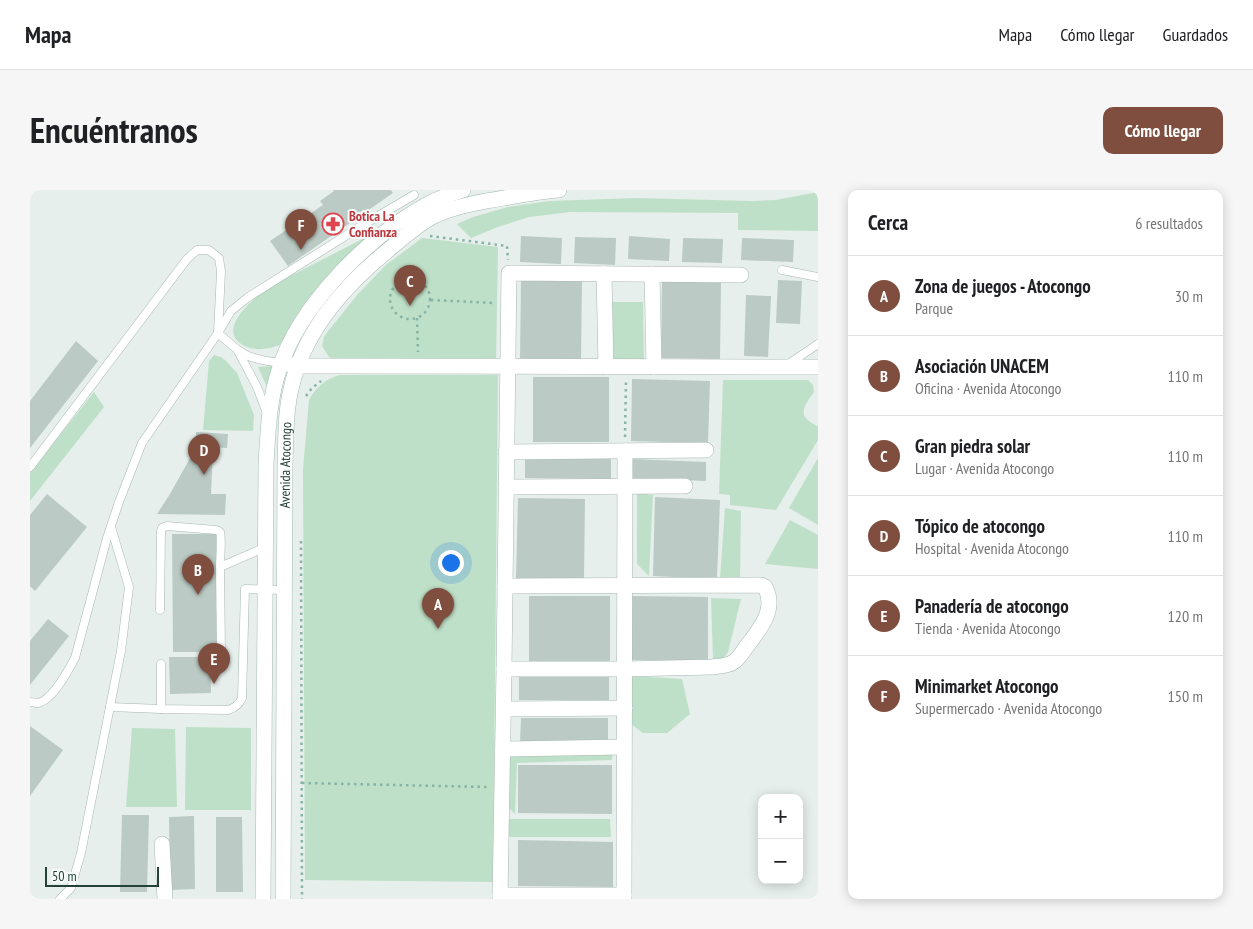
<!DOCTYPE html>
<html lang="es">
<head>
<meta charset="utf-8">
<style>
  :root { --surface:#fff; --page:#f6f6f6; --text:#202124; --muted:#757577; --line:#e0e0e0; --accent:#7f4e3f }
  body { margin:0; font-family:"PT Sans Narrow",sans-serif; background:var(--page); color:var(--text) }
  .controls { position:absolute; right:15px; bottom:15px; display:grid; overflow:hidden; border-radius:10px; box-shadow:0 2px 12px #0003 }
  .controls button { width:45px; height:45px; display:grid; place-items:center; padding:0; border:0; border-bottom:1px solid var(--line); background:var(--surface); color:var(--text); font:25px sans-serif }
  .scale { position:absolute; left:15px; bottom:12px; width:114px; box-sizing:border-box; padding-left:5px; border:2px solid #24423a; border-top:0; font-size:14px; line-height:18px; white-space:nowrap; color:#24423a; -webkit-text-stroke:4px #f7fbf9; paint-order:stroke }
  .you { position:absolute; left:420px; top:372px; width:18px; height:18px; margin:-12px; border:4px solid #fff; border-radius:50%; background:#1a73e8; box-shadow:0 0 0 8px #1a73e833 }
  .badge { display:grid; place-items:center; width:32px; height:32px; border-radius:50%; background:var(--accent); color:#fff; font-size:16px; font-weight:700 }
  .pin { position:absolute; translate:-50% -41px; filter:drop-shadow(0 1px 2px #0008) }
  .pin::after { content:''; position:absolute; top:26px; width:18px; height:15px; background:inherit; clip-path:polygon(0 0,100% 0,50% 100%) }
  .list { margin:0; padding:0; list-style:none }
  h2 { display:flex; justify-content:space-between; align-items:center; height:65px; margin:0; padding:0 20px; font-size:21px }
  h2 small { font-size:16px; font-weight:400; color:var(--muted) }
  .list li { display:grid; grid-template-columns:32px 1fr auto; gap:15px; align-items:center; box-sizing:border-box; height:80px; padding:0 20px; border-top:1px solid var(--line) }
  .list b { display:block; font-size:19px; white-space:nowrap }
  .list p { margin:0; font-size:16px; white-space:nowrap; color:var(--muted) }
  .list em { font-size:16px; font-style:normal; color:var(--muted) }
  .map { position:relative; flex:none; width:788px; height:709px; overflow:hidden; border-radius:10px }
  header { display:flex; align-items:center; gap:30px; box-sizing:border-box; height:70px; padding:0 25px; background:var(--surface); border-bottom:1px solid var(--line) }
  header strong { font-size:24px }
  nav { display:flex; gap:28px; margin-inline-start:auto; font-size:18px }
  .intro { display:flex; align-items:center; justify-content:space-between; box-sizing:border-box; height:120px; padding:0 30px }
  h1 { margin:0; font-size:35px }
  .button { padding:12px 22px; border-radius:10px; background:var(--accent); color:#fff; font-size:18px; font-weight:700 }
  main { display:flex; gap:30px; padding:0 30px }
  aside { flex:1; background:var(--surface); border-radius:10px; box-shadow:0 2px 12px #0003 }
  .map>svg:first-child { display:block }
  .green { fill:#bfe0c8 }
  .building { fill:#bbcac4 }
  .lines { fill:none; stroke-linecap:round; stroke-linejoin:round }
  .lane-casing { stroke:#a8b8b2; stroke-width:9 }
  .street-casing { stroke:#a8b8b2; stroke-width:16 }
  .secondary-casing { stroke:#a4bbb3; stroke-width:16 }
  .path { stroke:#86b3a5; stroke-width:2.5; stroke-dasharray:2.5 4; stroke-linecap:butt }
  .lane { stroke:#fff; stroke-width:8 }
  .street { stroke:#fff; stroke-width:15 }
  .secondary { stroke:#fff; stroke-width:15 }
  .labels { text-anchor:middle; dominant-baseline:central; stroke-width:4; stroke-linejoin:round; paint-order:stroke }
  .health-label { font-size:14px; font-weight:bold; fill:#be3a42; stroke:#f7fbf9; text-anchor:start }
  .street-label { font-size:14px; fill:#24423a; stroke:#f7fbf9 }
</style>
</head>
<body>
<header>
<strong>Mapa</strong>
<nav><a>Mapa</a><a>Cómo llegar</a><a>Guardados</a></nav>
</header>
<div class="intro"><h1>Encuéntranos</h1><a class="button">Cómo llegar</a></div>
<main>
<div class="map">
<svg width="788" height="709" viewBox="0 0 788 709">
  <rect width="100%" height="100%" fill="#e6efeb"/>
  <g class="green">
    <path d="M788,2V41L708,40V23L540,22L499,27L468,37L441,48L427,34L443,27L478,17L519,11L607,8L721,11L746,10Z"/>
    <path d="M342,44L250,155C238,159 225,162 213,155C186,140 222,110 236,99C246,92 259,87 270,81C294,69 318,56 342,44Z"/>
    <path d="M392,48L468,57L466,172L310,171L299,167L292,156L294,147L299,140L328,104L356,75Z"/>
    <path d="M582,112H613L614,169H583Z"/>
    <path d="M184,165L191,167L195,170L207,183L224,225L223,241L173,240L179,171Z"/>
    <path d="M242,176L238,196L236,195L228,177Z"/>
    <path d="M310,185H468L463,692L275,690L273,279L279,210C286,197 295,189 310,185Z"/>
    <path d="M693,190H778L783,195L784,202C780,208 770,219 775,227C778,231 784,234 788,237V250L746,320L700,315V305L689,304Z"/>
    <path d="M64,202L74,217L0,311V283Z"/>
    <path d="M788,268V335L759,318Z"/>
    <path d="M607,303L623,305L619,386L607,374Z"/>
    <path d="M695,318L711,321L710,388L690,389Z"/>
    <path d="M760,330L788,345V379L735,374Z"/>
    <path d="M681,408L711,409L698,462L692,470L683,469Z"/>
    <path d="M602,486L652,489L660,524L637,543H613L601,534Z"/>
    <path d="M156,537L221,538V620H155Z"/>
    <path d="M102,538L145,539L147,617H96Z"/>
    <path d="M583,559L582,570L487,573L485,624L477,616L478,564Z"/>
    <path d="M479,629H580L581,647H479Z"/>
  </g>
  <g class="building">
    <path d="M303,0H361L363,3L258,76L240,51L293,15L290,11L304,1Z"/>
    <path d="M491,46L532,48L531,74L490,72Z"/>
    <path d="M599,46L640,49L639,71L598,69Z"/>
    <path d="M545,47L586,48L585,75L544,73Z"/>
    <path d="M653,48L693,49L692,73L652,72Z"/>
    <path d="M712,48L764,50L763,72L711,70Z"/>
    <path d="M491,90H552L551,172H490Z"/>
    <path d="M748,90L772,91L770,134L746,133Z"/>
    <path d="M632,91L691,92L690,169L631,168Z"/>
    <path d="M716,105L741,106L738,167L714,166Z"/>
    <path d="M46,151L68,171L0,258V211Z"/>
    <rect x="503" y="187" width="76" height="65"/>
    <path d="M602,189L680,191L678,253L601,251Z"/>
    <path d="M166,242L198,244L197,258L166,256Z"/>
    <path d="M164,261L183,262L181,304H196L195,325L127,324L140,304Z"/>
    <path d="M495,268L581,269V289L495,288Z"/>
    <path d="M601,269L676,272V291L600,288Z"/>
    <path d="M17,304L57,337L5,401L0,396V325Z"/>
    <path d="M625,307L690,310L687,389L623,386Z"/>
    <path d="M488,308L555,309L554,389L486,388Z"/>
    <path d="M142,344H186L187,462H143Z"/>
    <rect x="499" y="406" width="81" height="65"/>
    <path d="M600,406L678,407V471L600,470Z"/>
    <path d="M18,429L39,446L0,495V451Z"/>
    <path d="M139,467H180L181,503L140,504Z"/>
    <rect x="489" y="486" width="90" height="24"/>
    <path d="M491,528H578V552H490Z"/>
    <path d="M0,536L33,560L0,606Z"/>
    <path d="M488,575H582V624L488,623Z"/>
    <path d="M92,625H119L117,702H90Z"/>
    <path d="M164,626L165,699L140,700L139,627Z"/>
    <path d="M186,627H212L213,702H186Z"/>
    <path d="M488,650L583,652V697L488,696Z"/>
  </g>
  <g class="lines">
    <g class="lane-casing">
      <g id="lane">
        <path d="M752,80L788,87"/>
        <path d="M208,161L227,197L237,223"/>
        <path d="M757,175L788,154"/>
        <path d="M0,277L157,69L167,60H179L189,68L191,81L188,143C213,166 218,169 251,173"/>
        <path d="M130,420L131,341L132,338L137,336L186,340C187,340 189,341 190,342C192,346 190,371 190,377"/>
        <path d="M191,462L190,377L236,357"/>
        <path d="M131,474V519L198,520C205,518 209,515 212,508L215,399L255,400"/>
        <path d="M0,512C2,512 6,513 8,513C23,510 38,481 45,468L77,348L89,312L112,253L188,143L201,121L217,108L331,36L384,5"/>
        <path d="M80,517L131,519"/>
        <path d="M30,709L41,698L51,663L91,461L99,397L81,337"/>
      </g>
    </g>
    <g class="street-casing">
      <g id="street">
        <path d="M574,84L576,177"/>
        <path d="M622,84L624,177"/>
        <path d="M257,174L268,176H309L788,177"/>
        <path d="M476,262L676,260"/>
        <path d="M476,297L655,296"/>
        <path d="M474,479H595L682,477C690,476 699,476 705,471C710,467 713,461 717,456C730,439 747,419 735,397L731,395L475,396"/>
        <path d="M474,519L595,518"/>
        <path d="M473,559L594,557"/>
        <path d="M132,654L135,709"/>
        <path d="M470,705H594"/>
        <path d="M470,709L474,479L479,83L711,85"/>
        <path d="M594,709L595,261"/>
      </g>
    </g>
    <g class="secondary-casing">
      <g id="secondary">
        <path d="M233,709L236,274C238,242 239,210 249,180C269,115 339,46 398,14C409,8 421,4 433,0"/>
        <path id="s1" d="M253,709L255,274C256,249 255,223 261,199C274,139 317,93 363,56C376,45 391,32 406,25C429,15 455,11 480,7C496,4 512,1 529,0"/>
      </g>
    </g>
    <g class="path">
      <path d="M400,46L477,56L478,70"/>
      <circle cx="380" cy="109" r="20"/>
      <path d="M401,110L464,113"/>
      <path d="M387,128L388,162"/>
      <path d="M276,206L282,198L291,191"/>
      <path d="M595,247L596,190"/>
      <path d="M271,351L272,709"/>
      <path d="M272,593L458,597"/>
    </g>
    <use href="#lane" class="lane"/>
    <use href="#street" class="street"/>
    <use href="#secondary" class="secondary"/>
  </g>
  <defs>
    <g id="pharmacy-ring" transform="scale(1.125)"><circle r="9.5" fill="#f7fbf9" stroke="#e0444e" stroke-width="1.5"/><path d="M-2-6h4v4h4v4h-4v4h-4v-4h-4v-4h4Z" fill="#e0444e"/></g>
  </defs>
  <g fill-rule="evenodd">
    <use href="#pharmacy-ring" x="303" y="34"/>
  </g>
  <g class="labels">
    <g class="health-label">
      <text x="319" y="26">Botica La<tspan x="319" dy="16">Confianza</tspan></text>
    </g>
    <g class="street-label">
      <text stroke="none"><textPath href="#s1" startOffset="434">Avenida Atocongo</textPath></text>
    </g>
  </g>
</svg>
<div class="controls">
<button>+</button>
<button>−</button>
</div>
<div class="scale">50 m</div>
<div class="you"></div>
<div class="pin badge" style="left:408px;top:439px">A</div>
<div class="pin badge" style="left:168px;top:405px">B</div>
<div class="pin badge" style="left:380px;top:116px">C</div>
<div class="pin badge" style="left:174px;top:285px">D</div>
<div class="pin badge" style="left:184px;top:494px">E</div>
<div class="pin badge" style="left:271px;top:60px">F</div>
</div>
<aside>
<h2>Cerca<small>6 resultados</small></h2>
<ul class="list">
<li><span class="badge">A</span><div><b>Zona de juegos - Atocongo</b><p>Parque</p></div><em>30 m</em></li>
<li><span class="badge">B</span><div><b>Asociación UNACEM</b><p>Oficina · Avenida Atocongo</p></div><em>110 m</em></li>
<li><span class="badge">C</span><div><b>Gran piedra solar</b><p>Lugar · Avenida Atocongo</p></div><em>110 m</em></li>
<li><span class="badge">D</span><div><b>Tópico de atocongo</b><p>Hospital · Avenida Atocongo</p></div><em>110 m</em></li>
<li><span class="badge">E</span><div><b>Panadería de atocongo</b><p>Tienda · Avenida Atocongo</p></div><em>120 m</em></li>
<li><span class="badge">F</span><div><b>Minimarket Atocongo</b><p>Supermercado · Avenida Atocongo</p></div><em>150 m</em></li>
</ul>
</aside>
</main>
</body>
</html>
